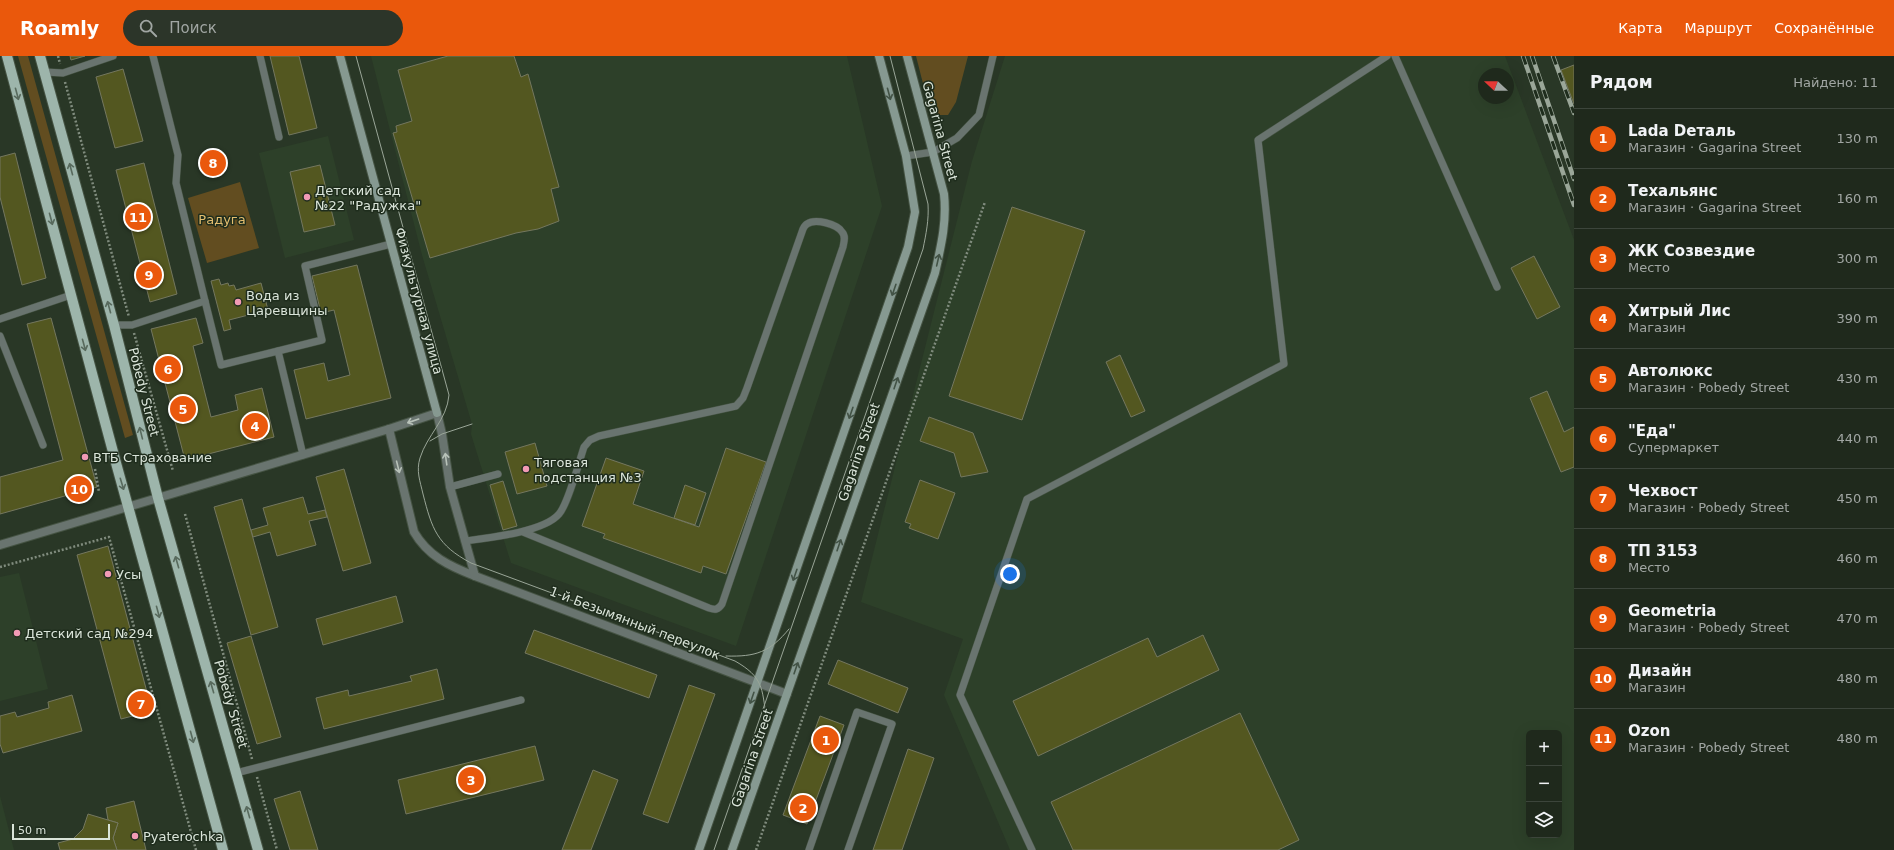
<!DOCTYPE html>
<html lang="ru">
<head>
<meta charset="utf-8">
<style>
  :root { --surface:#1f291c; --page:#2c3529; --text:#f1f3f6; --muted:#a1a6a3; --line:#3c453b; --accent:#ea580c }
  body { margin:0; font-family:"DejaVu Sans",sans-serif; background:var(--page); color:var(--text) }
  .controls { position:absolute; right:12px; bottom:12px; display:grid; overflow:hidden; border-radius:6px; box-shadow:0 4px 16px #0002 }
  .controls button { width:36px; height:36px; display:grid; place-items:center; padding:0; border:0; border-bottom:1px solid var(--line); background:var(--surface); color:var(--text); font:20px sans-serif }
  .compass { position:absolute; left:1478px; top:12px; width:36px; height:36px; border-radius:50%; background:var(--surface); box-shadow:0 4px 16px #0002; rotate:292deg }
  .scale { position:absolute; left:12px; bottom:10px; width:98px; box-sizing:border-box; padding-left:4px; border:2px solid #dae4d9; border-top:0; font-size:11px; line-height:14px; white-space:nowrap; color:#dae4d9; -webkit-text-stroke:3px #1f2d1d; paint-order:stroke }
  .you { position:absolute; left:1010px; top:518px; width:14px; height:14px; margin:-10px; border:3px solid #fff; border-radius:50%; background:#1a73e8; box-shadow:0 0 0 6px #1a73e833 }
  .badge { display:grid; place-items:center; width:26px; height:26px; border-radius:50%; background:var(--accent); color:#fff; font-size:13px; font-weight:700 }
  .pin { position:absolute; translate:-50% -50%; border:2px solid #fff; box-shadow:0 1px 4px #0006 }
  .list { margin:0; padding:0; list-style:none }
  h2 { display:flex; justify-content:space-between; align-items:center; height:52px; margin:0; padding:0 16px; font-size:17px }
  h2 small { font-size:13px; font-weight:400; color:var(--muted) }
  .list li { display:grid; grid-template-columns:26px 1fr auto; gap:12px; align-items:center; box-sizing:border-box; height:60px; padding:0 16px; border-top:1px solid var(--line) }
  .list b { display:block; font-size:15px; white-space:nowrap }
  .list p { margin:0; font-size:13px; white-space:nowrap; color:var(--muted) }
  .list em { font-size:13px; font-style:normal; color:var(--muted) }
  .icon { flex:none; width:22px; height:22px; fill:none; stroke:currentColor; stroke-width:2; stroke-linecap:round; stroke-linejoin:round }
  .map { position:relative; flex:none; width:1574px; height:794px; overflow:hidden }
  header { display:flex; align-items:center; gap:24px; box-sizing:border-box; height:56px; padding:0 20px; background:var(--accent); color:#fff }
  header strong { font-size:19px }
  nav { display:flex; gap:22px; margin-inline-start:auto; font-size:14px }
  .search { width:280px; height:36px; background:var(--page); display:flex; align-items:center; gap:10px; box-sizing:border-box; padding:0 14px; border-radius:22px; color:var(--muted); font-size:15px }
  main { display:flex }
  aside { flex:1; background:var(--surface) }
  .map>svg:first-child { display:block }
  .built { fill:#2d4029; fill-rule:evenodd }
  .green { fill:#624d20 }
  .building { fill:#535720; stroke:#74775f }
  .lines { fill:none; stroke-linecap:round; stroke-linejoin:round }
  .service-casing { stroke:#455343; stroke-width:8 }
  .minor-casing { stroke:#455343; stroke-width:10 }
  .secondary-casing { stroke:#455343; stroke-width:10 }
  .primary-casing { stroke:#455343; stroke-width:12 }
  .path { stroke:#808c7e; stroke-width:2.5; stroke-dasharray:2 2; stroke-linecap:butt }
  .service { stroke:#69746f; stroke-width:7 }
  .minor { stroke:#69746f; stroke-width:8 }
  .secondary { stroke:#869991; stroke-width:8 }
  .primary { stroke:#9db5ab; stroke-width:10 }
  .tram { stroke:#9aa698; stroke-width:1 }
  .rail-casing { stroke:#9aa698; stroke-width:4.5 }
  .rail { stroke:#1f2d1d; stroke-width:3; stroke-dasharray:9; stroke-linecap:butt }
  .oneway { stroke:#586a5d }
  .oneway2 { stroke:#435346 }
  .oneway3 { stroke:#b8c2b9 }
  .poi-dot { fill:#f19ab4; stroke:#1f2d1d; stroke-width:1.5 }
  .labels { text-anchor:middle; dominant-baseline:central; stroke-width:3; stroke-linejoin:round; paint-order:stroke }
  .street-label { font-size:13px; fill:#dae4d9; stroke:#1f2d1d }
  .poi-label { font-size:13px; fill:#dae4d9; stroke:#1f2d1d; text-anchor:start }
  .park-label { font-size:13px; fill:#e3be6f; stroke:#1f2d1d }
</style>
</head>
<body>
<header>
<strong>Roamly</strong>
<div class="search"><svg class="icon" aria-label="search" viewBox="0 0 24 24"><circle cx="10" cy="10" r="6"/><path d="M15 15l6 6"/></svg>Поиск</div>
<nav><a>Карта</a><a>Маршрут</a><a>Сохранённые</a></nav>
</header>
<main>
<div class="map">
<svg width="1574" height="794" viewBox="0 0 1574 794">
  <rect width="100%" height="100%" fill="#293726"/>
  <g class="built">
    <path d="M371,0H847L882,150L736,590L511,507L471,378L472,368L422,199Z"/>
    <path d="M1005,0H1505L1574,184V794H1010L944,639L963,583L861,546L972,105ZM1484,18H1508V42H1484ZM1529,677H1559V779H1529Z"/>
    <path d="M328,80L354,184L285,202L259,97Z"/>
    <path d="M19,517L48,633L0,645V521Z"/>
    <path d="M0,740L14,794H0Z"/>
  </g>
  <g class="green">
    <path d="M18,0H28L133,379L125,382Z"/>
    <path d="M916,0H968L956,46L948,59H931Z"/>
    <path d="M240,126L259,192L207,207L188,142Z"/>
  </g>
  <g class="building">
    <path d="M70,0H85L71,4Z"/>
    <path d="M270,0H299L317,72L289,79Z"/>
    <path d="M448,0H514L521,21L528,18L559,131L551,133L559,165L538,173L516,177L430,202L393,77L397,76L396,70L412,65L398,14Z"/>
    <path d="M1574,9V48L1561,14Z"/>
    <path d="M123,13L143,85L115,92L96,21Z"/>
    <path d="M15,97L46,222L22,229L0,141V101Z"/>
    <path d="M217,99L220,113L208,116L205,101Z"/>
    <path d="M144,107L177,238L150,246L116,114Z"/>
    <path d="M320,109L335,169L304,176L290,116Z"/>
    <path d="M1012,151L1085,175L1022,364L949,340Z"/>
    <path d="M1534,200L1560,251L1537,263L1511,212Z"/>
    <path d="M357,209L391,342L306,363L294,314L324,307L328,325L350,319L334,254L321,257L312,220Z"/>
    <path d="M219,223L221,229L228,227L229,230L234,229L236,234L261,227L268,254L229,264L231,273L224,275L211,225Z"/>
    <path d="M51,262L97,431L0,458V421L63,404L27,268Z"/>
    <path d="M196,262L203,287L193,290L211,361L238,354L235,339L262,332L274,381L185,404L151,273Z"/>
    <path d="M1120,299L1145,355L1131,361L1106,306Z"/>
    <path d="M1547,335L1564,376L1574,371V411L1561,416L1530,342Z"/>
    <path d="M929,361L973,377L988,416L961,421L954,397L920,385Z"/>
    <path d="M535,387L547,430L517,438L505,396Z"/>
    <path d="M726,392L766,406L726,518L703,510L701,517L603,482L605,478L582,470L606,402L644,415L633,448L699,471Z"/>
    <path d="M344,413L371,507L343,515L316,421Z"/>
    <path d="M920,424L955,437L938,483L909,472L911,468L905,466Z"/>
    <path d="M503,425L517,470L503,474L490,429Z"/>
    <path d="M685,429L706,437L695,469L674,462Z"/>
    <path d="M303,441L308,458L325,454L327,461L309,465L316,489L277,500L270,476L253,481L251,474L268,469L263,452Z"/>
    <path d="M242,443L278,571L251,579L214,451Z"/>
    <path d="M108,490L152,655L121,663L77,499Z"/>
    <path d="M396,540L403,566L323,589L316,563Z"/>
    <path d="M534,574L657,619L649,642L525,597Z"/>
    <path d="M1203,579L1219,614L1038,700L1013,645L1148,582L1157,601Z"/>
    <path d="M251,580L281,681L257,688L227,587Z"/>
    <path d="M838,604L908,632L898,657L828,628Z"/>
    <path d="M437,613L444,643L324,673L316,642L348,634L349,640L412,625L410,620Z"/>
    <path d="M689,629L715,638L668,767L643,758Z"/>
    <path d="M72,639L82,675L3,697L0,688V660L15,656L17,661L49,652L48,646Z"/>
    <path d="M1240,657L1299,784L1278,794H1073L1051,746Z"/>
    <path d="M820,660L844,669L807,768L783,759Z"/>
    <path d="M535,690L544,724L406,758L398,724Z"/>
    <path d="M908,693L934,702L902,794H873Z"/>
    <path d="M593,714L618,724L591,794H562Z"/>
    <path d="M300,735L318,794H290L274,743Z"/>
    <path d="M134,745L146,794H117L113,782L118,767L108,764L106,752Z"/>
    <path d="M88,758L118,767L113,782L117,794H60L58,787L73,783L83,773Z"/>
  </g>
  <g class="lines">
    <g class="service-casing">
      <g id="service">
        <path d="M153,0L178,99L176,127L205,245"/>
        <path d="M260,0L279,81"/>
        <path d="M1395,0L1497,231"/>
        <path d="M45,16L63,17L113,0"/>
        <path d="M906,100L933,96L957,82L979,59L993,0"/>
        <path d="M0,263L71,239"/>
        <path d="M114,269H132L205,245L221,309L278,295"/>
        <path d="M0,280L43,389"/>
        <path d="M303,399L278,295L322,284L305,210L391,188"/>
        <path d="M450,431L498,418"/>
        <path d="M465,485C488,482 544,476 559,458C568,448 579,406 584,391L590,384L599,380L736,350L743,342L747,332L803,173C804,171 805,169 807,168C815,162 837,168 842,176C846,180 844,186 843,191L722,548C718,554 715,554 709,552L523,476"/>
        <path d="M236,717L521,644"/>
        <path d="M809,794L857,656L892,668L848,794"/>
        <path d="M1032,794L960,639L1027,443L1284,308L1258,84L1387,0"/>
      </g>
    </g>
    <g class="minor-casing">
      <g id="minor">
        <path d="M389,373L414,476C428,500 449,510 475,520L787,638"/>
        <path d="M0,489L389,373L437,357L442,378L450,431L475,520"/>
      </g>
    </g>
    <g class="secondary-casing">
      <g id="secondary">
        <path d="M340,0L437,357"/>
        <path d="M699,794L908,191L915,156L906,100L879,0"/>
        <path d="M732,794L935,217C941,190 947,166 944,138L907,0"/>
      </g>
    </g>
    <g class="primary-casing">
      <g id="primary">
        <path d="M7,0L116,407L223,794"/>
        <path d="M40,0L114,269L158,442L258,794"/>
      </g>
    </g>
    <g class="path">
      <path d="M58,0L60,8"/>
      <path d="M65,26L129,261"/>
      <path d="M134,277L173,415"/>
      <path d="M95,413L99,436"/>
      <path d="M185,458L252,703"/>
      <path d="M0,511L109,481L196,794"/>
      <path d="M257,721L277,794"/>
      <path d="M756,794L985,146"/>
    </g>
    <use href="#service" class="service"/>
    <use href="#minor" class="minor"/>
    <use href="#secondary" class="secondary"/>
    <use href="#primary" class="primary"/>
    <g class="tram">
      <path d="M356,0L449,339C447,364 427,379 420,402C416,415 420,425 423,438C432,473 437,489 471,507L735,605C763,621 762,632 766,660"/>
      <path d="M430,385L442,378L472,368"/>
      <path d="M726,600C756,601 770,596 789,573"/>
      <path d="M714,794L923,193C926,178 929,164 928,148L890,0"/>
    </g>
    <g class="rail-casing">
      <g id="rail">
        <path d="M1523,0L1574,149"/>
        <path d="M1532,0L1574,123"/>
        <path d="M1553,0L1574,57"/>
      </g>
    </g>
    <use href="#rail" class="rail"/>
  </g>
  <defs><path id="oneway-shaft" d="M-6 0H5M1.5-3L5.5 0L1.5 3" fill="none" stroke-width="1.6" stroke-linecap="round" stroke-linejoin="round"/></defs>
  <g class="oneway">
    <use href="#oneway-shaft" transform="translate(17 38) rotate(75)"/>
    <use href="#oneway-shaft" transform="translate(71 113) rotate(-105)"/>
    <use href="#oneway-shaft" transform="translate(51 163) rotate(75)"/>
    <use href="#oneway-shaft" transform="translate(109 251) rotate(-105)"/>
    <use href="#oneway-shaft" transform="translate(84 289) rotate(75)"/>
    <use href="#oneway-shaft" transform="translate(141 377) rotate(-104)"/>
    <use href="#oneway-shaft" transform="translate(122 428) rotate(73)"/>
    <use href="#oneway-shaft" transform="translate(177 506) rotate(-106)"/>
    <use href="#oneway-shaft" transform="translate(158 556) rotate(75)"/>
    <use href="#oneway-shaft" transform="translate(212 631) rotate(-106)"/>
    <use href="#oneway-shaft" transform="translate(192 681) rotate(75)"/>
    <use href="#oneway-shaft" transform="translate(248 756) rotate(-106)"/>
  </g>
  <g class="oneway2">
    <use href="#oneway-shaft" transform="translate(889 38) rotate(75)"/>
    <use href="#oneway-shaft" transform="translate(938 204) rotate(-77)"/>
    <use href="#oneway-shaft" transform="translate(894 234) rotate(109)"/>
    <use href="#oneway-shaft" transform="translate(896 327) rotate(-71)"/>
    <use href="#oneway-shaft" transform="translate(851 357) rotate(109)"/>
    <use href="#oneway-shaft" transform="translate(839 489) rotate(-71)"/>
    <use href="#oneway-shaft" transform="translate(795 519) rotate(109)"/>
    <use href="#oneway-shaft" transform="translate(796 612) rotate(-71)"/>
    <use href="#oneway-shaft" transform="translate(752 642) rotate(109)"/>
  </g>
  <g class="oneway3">
    <use href="#oneway-shaft" transform="translate(413 365) rotate(161)"/>
    <use href="#oneway-shaft" transform="translate(446 403) rotate(-98)"/>
    <use href="#oneway-shaft" transform="translate(398 411) rotate(76)"/>
  </g>
  <g class="poi-dot">
    <circle cx="307" cy="141" r="4"/>
    <circle cx="238" cy="246" r="4"/>
    <circle cx="85" cy="401" r="4"/>
    <circle cx="526" cy="413" r="4"/>
    <circle cx="108" cy="518" r="4"/>
    <circle cx="17" cy="577" r="4"/>
    <circle cx="135" cy="780" r="4"/>
  </g>
  <g class="labels">
    <g class="street-label">
      <text transform="translate(940 75) rotate(75)">Gagarina Street</text>
      <text transform="translate(419 245) rotate(75)">Физкультурная улица</text>
      <text transform="translate(144 336) rotate(76)">Pobedy Street</text>
      <text transform="translate(859 396) rotate(-71)">Gagarina Street</text>
      <text transform="translate(635 567) rotate(21)">1-й Безымянный переулок</text>
      <text transform="translate(231 648) rotate(74)">Pobedy Street</text>
      <text transform="translate(752 702) rotate(-71)">Gagarina Street</text>
    </g>
    <g class="poi-label">
      <text x="315" y="134">Детский сад<tspan x="315" dy="15">№22 "Радужка"</tspan></text>
      <text x="246" y="239">Вода из<tspan x="246" dy="15">Царевщины</tspan></text>
      <text x="93" y="401">ВТБ Страхование</text>
      <text x="534" y="406">Тяговая<tspan x="534" dy="15">подстанция №3</tspan></text>
      <text x="116" y="518">Усы</text>
      <text x="25" y="577">Детский сад №294</text>
      <text x="143" y="780">Pyaterochka</text>
    </g>
    <g class="park-label">
      <text x="222" y="163">Радyга</text>
    </g>
  </g>
</svg>
<div class="controls">
<button>+</button>
<button>−</button>
<button><svg class="icon" aria-label="layers" viewBox="0 0 24 24"><path d="M12 4l9 5-9 5-9-5zM3 14l9 5 9-5"/></svg></button>
</div>
<svg class="compass" viewBox="-18 -18 36 36"><path d="M0-13l5 13h-10z" fill="#e53935"/><path d="M0 13l5-13h-10z" fill="#a1a6a3"/></svg>
<div class="scale">50 m</div>
<div class="you"></div>
<div class="pin badge" style="left:826px;top:684px">1</div>
<div class="pin badge" style="left:803px;top:752px">2</div>
<div class="pin badge" style="left:471px;top:724px">3</div>
<div class="pin badge" style="left:255px;top:370px">4</div>
<div class="pin badge" style="left:183px;top:353px">5</div>
<div class="pin badge" style="left:168px;top:313px">6</div>
<div class="pin badge" style="left:141px;top:648px">7</div>
<div class="pin badge" style="left:213px;top:107px">8</div>
<div class="pin badge" style="left:149px;top:219px">9</div>
<div class="pin badge" style="left:79px;top:433px">10</div>
<div class="pin badge" style="left:138px;top:161px">11</div>
</div>
<aside>
<h2>Рядом<small>Найдено: 11</small></h2>
<ul class="list">
<li><span class="badge">1</span><div><b>Lada Dеталь</b><p>Магазин · Gagarina Street</p></div><em>130 m</em></li>
<li><span class="badge">2</span><div><b>Техальянс</b><p>Магазин · Gagarina Street</p></div><em>160 m</em></li>
<li><span class="badge">3</span><div><b>ЖК Созвездие</b><p>Место</p></div><em>300 m</em></li>
<li><span class="badge">4</span><div><b>Хитрый Лис</b><p>Магазин</p></div><em>390 m</em></li>
<li><span class="badge">5</span><div><b>Автолюкс</b><p>Магазин · Pobedy Street</p></div><em>430 m</em></li>
<li><span class="badge">6</span><div><b>&quot;Еда&quot;</b><p>Супермаркет</p></div><em>440 m</em></li>
<li><span class="badge">7</span><div><b>Чехвост</b><p>Магазин · Pobedy Street</p></div><em>450 m</em></li>
<li><span class="badge">8</span><div><b>ТП 3153</b><p>Место</p></div><em>460 m</em></li>
<li><span class="badge">9</span><div><b>Geometria</b><p>Магазин · Pobedy Street</p></div><em>470 m</em></li>
<li><span class="badge">10</span><div><b>Дизайн</b><p>Магазин</p></div><em>480 m</em></li>
<li><span class="badge">11</span><div><b>Ozon</b><p>Магазин · Pobedy Street</p></div><em>480 m</em></li>
</ul>
</aside>
</main>
</body>
</html>
